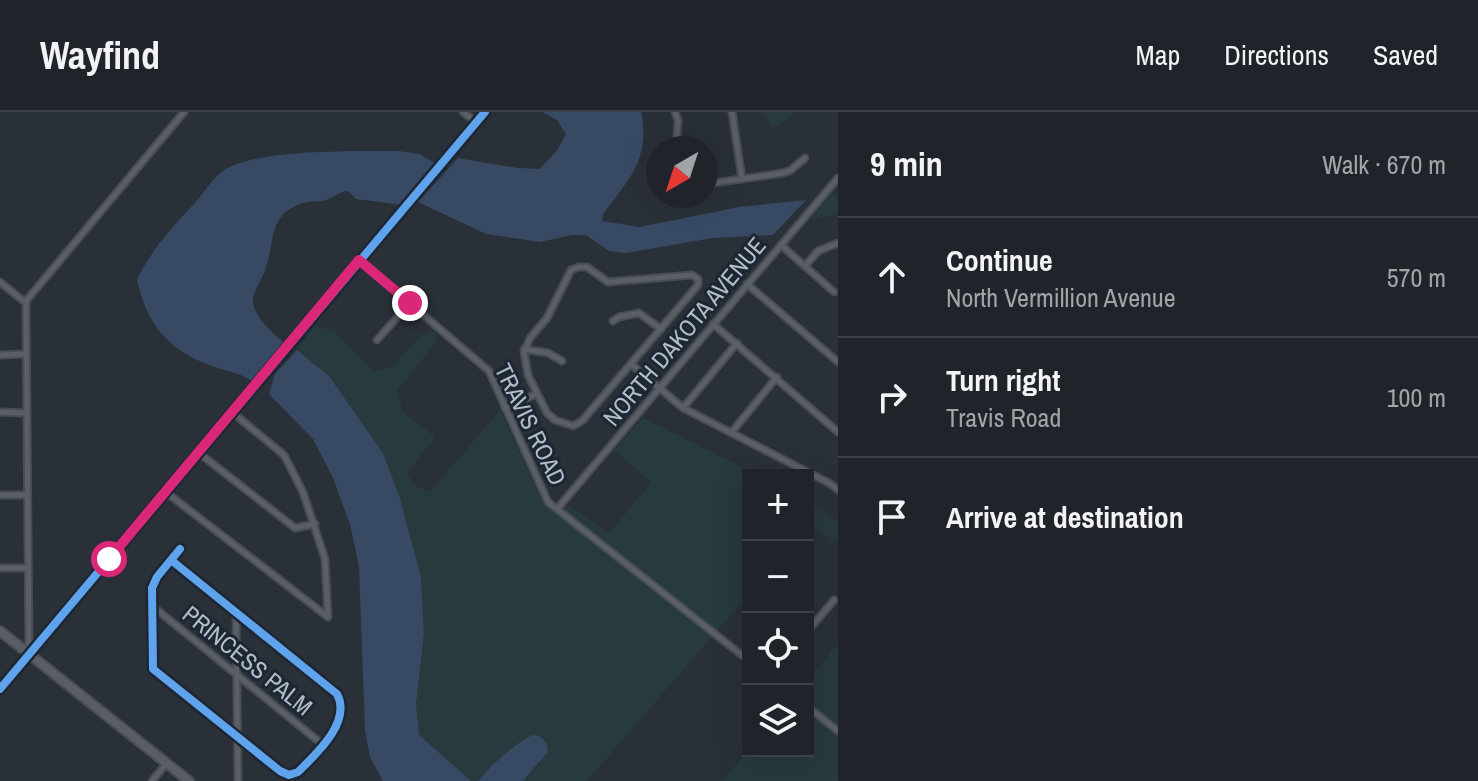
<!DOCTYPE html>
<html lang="en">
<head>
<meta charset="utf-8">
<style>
  :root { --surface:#20242a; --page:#282c32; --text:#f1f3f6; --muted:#a2a4a8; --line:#3d4147 }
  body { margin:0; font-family:"Archivo Narrow",sans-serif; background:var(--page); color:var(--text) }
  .controls { position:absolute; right:24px; bottom:24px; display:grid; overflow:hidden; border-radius:0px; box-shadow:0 8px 32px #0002 }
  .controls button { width:72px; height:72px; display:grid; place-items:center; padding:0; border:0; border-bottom:2px solid var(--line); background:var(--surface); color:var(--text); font:40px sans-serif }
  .compass { position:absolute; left:646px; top:24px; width:72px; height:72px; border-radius:50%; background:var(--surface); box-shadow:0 8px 32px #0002; rotate:219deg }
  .stop { position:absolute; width:24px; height:24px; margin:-18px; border:6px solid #db2777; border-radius:50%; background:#fff }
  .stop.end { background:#db2777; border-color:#fff; box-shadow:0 2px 8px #0008 }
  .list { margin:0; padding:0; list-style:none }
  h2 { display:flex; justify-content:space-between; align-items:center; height:104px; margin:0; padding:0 32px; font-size:34px }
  h2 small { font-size:26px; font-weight:400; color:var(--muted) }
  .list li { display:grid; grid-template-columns:52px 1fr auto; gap:24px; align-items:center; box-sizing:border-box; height:120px; padding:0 32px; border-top:2px solid var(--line) }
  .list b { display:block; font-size:30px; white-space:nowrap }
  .list p { margin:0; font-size:26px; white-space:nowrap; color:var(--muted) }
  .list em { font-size:26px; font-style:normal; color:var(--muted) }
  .icon { flex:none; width:44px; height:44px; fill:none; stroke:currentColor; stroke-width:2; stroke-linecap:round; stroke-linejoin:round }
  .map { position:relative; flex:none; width:838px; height:669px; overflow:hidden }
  header { display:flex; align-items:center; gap:48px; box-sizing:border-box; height:112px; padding:0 40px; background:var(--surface); border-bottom:2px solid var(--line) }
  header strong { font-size:38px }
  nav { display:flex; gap:44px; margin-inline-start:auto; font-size:28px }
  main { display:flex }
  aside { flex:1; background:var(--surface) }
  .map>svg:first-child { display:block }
  .green { fill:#273a3e }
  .water { fill:#384963 }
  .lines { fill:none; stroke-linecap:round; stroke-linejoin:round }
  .street-casing { stroke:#484c53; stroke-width:9 }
  .secondary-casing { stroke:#484c53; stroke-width:12 }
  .street { stroke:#5a5e66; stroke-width:5 }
  .secondary { stroke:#595d64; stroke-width:8 }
  .cycleway-casing { stroke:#1d2633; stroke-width:13 }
  .cycleway { stroke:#60a3ed; stroke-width:8 }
  .route { stroke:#db2777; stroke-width:10 }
  .labels { text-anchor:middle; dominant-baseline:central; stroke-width:6; stroke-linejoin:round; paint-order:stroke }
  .street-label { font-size:24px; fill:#b4bcc9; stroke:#1d2633 }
</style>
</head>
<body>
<header>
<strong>Wayfind</strong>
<nav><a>Map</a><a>Directions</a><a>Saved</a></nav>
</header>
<main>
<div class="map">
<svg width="838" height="669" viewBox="0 0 838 669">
  <rect width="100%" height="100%" fill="#2a3038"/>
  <g class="green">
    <path d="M764,0H794L780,13L771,16Z"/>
    <path d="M831,81L838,87V102L810,108Z"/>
    <path d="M314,213L335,220L374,259L392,255L420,224L435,218L436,230L397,279L403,300L435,325L408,360L413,373L430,380L500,298L542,389L557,402L569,393L609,422L651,370L614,338L643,306L757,363H748V483L587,669H523L541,650L488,657L478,669H471L419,624L416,592L424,522L421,465L399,383L383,341L329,264L297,238Z"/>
    <path d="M808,388L838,410V429L808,416Z"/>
    <path d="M838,532V669H723L748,639H808V568Z"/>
  </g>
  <g class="water">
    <path d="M542,0H641C651,45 629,68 603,102L602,109L640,115L739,95L806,88L773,123L713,126L626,141L609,139L586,123H572L540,130L486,122L418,90L458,46L518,56L540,57L558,37L566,22L557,8Z"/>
    <path d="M398,39L419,42L437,52L403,93L356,87L348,79C338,80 334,86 326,88C320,90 313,89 307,90C267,100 276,128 265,158C262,167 255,177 253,186C251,203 273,221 284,231L254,270C241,261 227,260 212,254C169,239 146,212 137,167C152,138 170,117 193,93C204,82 212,65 226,57C261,37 356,39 398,39Z"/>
    <path d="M297,238L329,264L383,341L399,383L421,465L424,522L416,592L419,623L471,669H383L370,645L365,618L359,455L350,412L333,366L313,327L269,282L275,262Z"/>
    <path d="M532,623L539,624L546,630L548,640L523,669H478C493,651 512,634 532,623Z"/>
  </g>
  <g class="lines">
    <g class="street-casing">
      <g id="street">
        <path d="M463,0L476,10"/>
        <path d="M675,0L678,8L676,36"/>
        <path d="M732,0L742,67"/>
        <path d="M706,72L783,61L791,58L805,46"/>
        <path d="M657,78L658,77"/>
        <path d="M781,133L834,180"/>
        <path d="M359,148L489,259L548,390L748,548"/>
        <path d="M805,154L818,139L838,131"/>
        <path d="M579,155H587L608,170L692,163L698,167V173L582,309L573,314L555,308L547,301L528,263L524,240L530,226L547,206L571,158Z"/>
        <path d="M0,170L26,191"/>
        <path d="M747,172L838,250"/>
        <path d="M613,209L619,205L639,201L661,217"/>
        <path d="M713,212L838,320"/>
        <path d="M377,228L410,191"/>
        <path d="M524,237L548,241L562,249"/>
        <path d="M0,243L26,242"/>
        <path d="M631,252L683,296L829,371L838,378"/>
        <path d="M505,296L536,282"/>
        <path d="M683,296L737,231"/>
        <path d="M0,300L26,301"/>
        <path d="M731,321L777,265"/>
        <path d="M199,341L295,416L315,412"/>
        <path d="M167,381L328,505L325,447L303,380L284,343L233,301"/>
        <path d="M0,383H27"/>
        <path d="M557,397L838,66"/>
        <path d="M171,448L337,582C352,610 316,642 298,660L289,663L280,659L153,557L152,476L157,465L180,437"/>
        <path d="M0,456H27"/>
        <path d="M151,493L322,632"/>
        <path d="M236,502L238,669"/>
        <path d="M808,519L834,488"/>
        <path d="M0,577L29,542L26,189L184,0"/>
        <path d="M808,595L838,619"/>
        <path d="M152,669L166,652"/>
      </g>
    </g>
    <g class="secondary-casing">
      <g id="secondary">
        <path d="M0,519L189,669"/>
        <path d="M29,542L485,0"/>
      </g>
    </g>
    <use href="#street" class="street"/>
    <use href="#secondary" class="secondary"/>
    <g class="cycleway-casing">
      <g id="cycleway">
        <path d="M171,448L337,582C352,610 316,642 298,660L289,663L280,659L153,557L152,476L157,465L180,437"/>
        <path d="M0,577L485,0"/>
      </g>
    </g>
    <use href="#cycleway" class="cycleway"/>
  </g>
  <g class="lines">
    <path class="route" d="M109,447L359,148L410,191"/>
  </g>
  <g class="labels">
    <g class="street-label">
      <text transform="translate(684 219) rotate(-50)">NORTH DAKOTA AVENUE</text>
      <text transform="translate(531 312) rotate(64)">TRAVIS ROAD</text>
      <text transform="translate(248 548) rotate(39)">PRINCESS PALM</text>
    </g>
  </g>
</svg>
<div class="controls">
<button>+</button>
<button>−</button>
<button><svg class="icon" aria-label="locate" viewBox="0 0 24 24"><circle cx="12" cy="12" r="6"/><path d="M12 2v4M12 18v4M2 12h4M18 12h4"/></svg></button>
<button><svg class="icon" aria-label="layers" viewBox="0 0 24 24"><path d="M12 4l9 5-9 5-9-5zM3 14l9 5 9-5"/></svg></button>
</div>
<svg class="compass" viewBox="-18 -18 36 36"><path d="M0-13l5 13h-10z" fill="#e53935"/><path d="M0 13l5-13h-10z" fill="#a2a4a8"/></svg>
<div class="stop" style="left:109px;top:447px"></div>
<div class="stop end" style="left:410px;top:191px"></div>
</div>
<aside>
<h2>9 min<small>Walk · 670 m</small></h2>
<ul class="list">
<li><svg class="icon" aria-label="ahead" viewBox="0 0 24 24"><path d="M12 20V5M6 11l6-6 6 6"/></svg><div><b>Continue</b><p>North Vermillion Avenue</p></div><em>570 m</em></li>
<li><svg class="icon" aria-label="right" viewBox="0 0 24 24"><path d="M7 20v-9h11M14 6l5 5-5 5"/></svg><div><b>Turn right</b><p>Travis Road</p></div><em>100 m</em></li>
<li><svg class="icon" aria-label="arrive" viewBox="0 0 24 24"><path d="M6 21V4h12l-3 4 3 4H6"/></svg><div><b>Arrive at destination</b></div></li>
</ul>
</aside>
</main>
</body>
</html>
